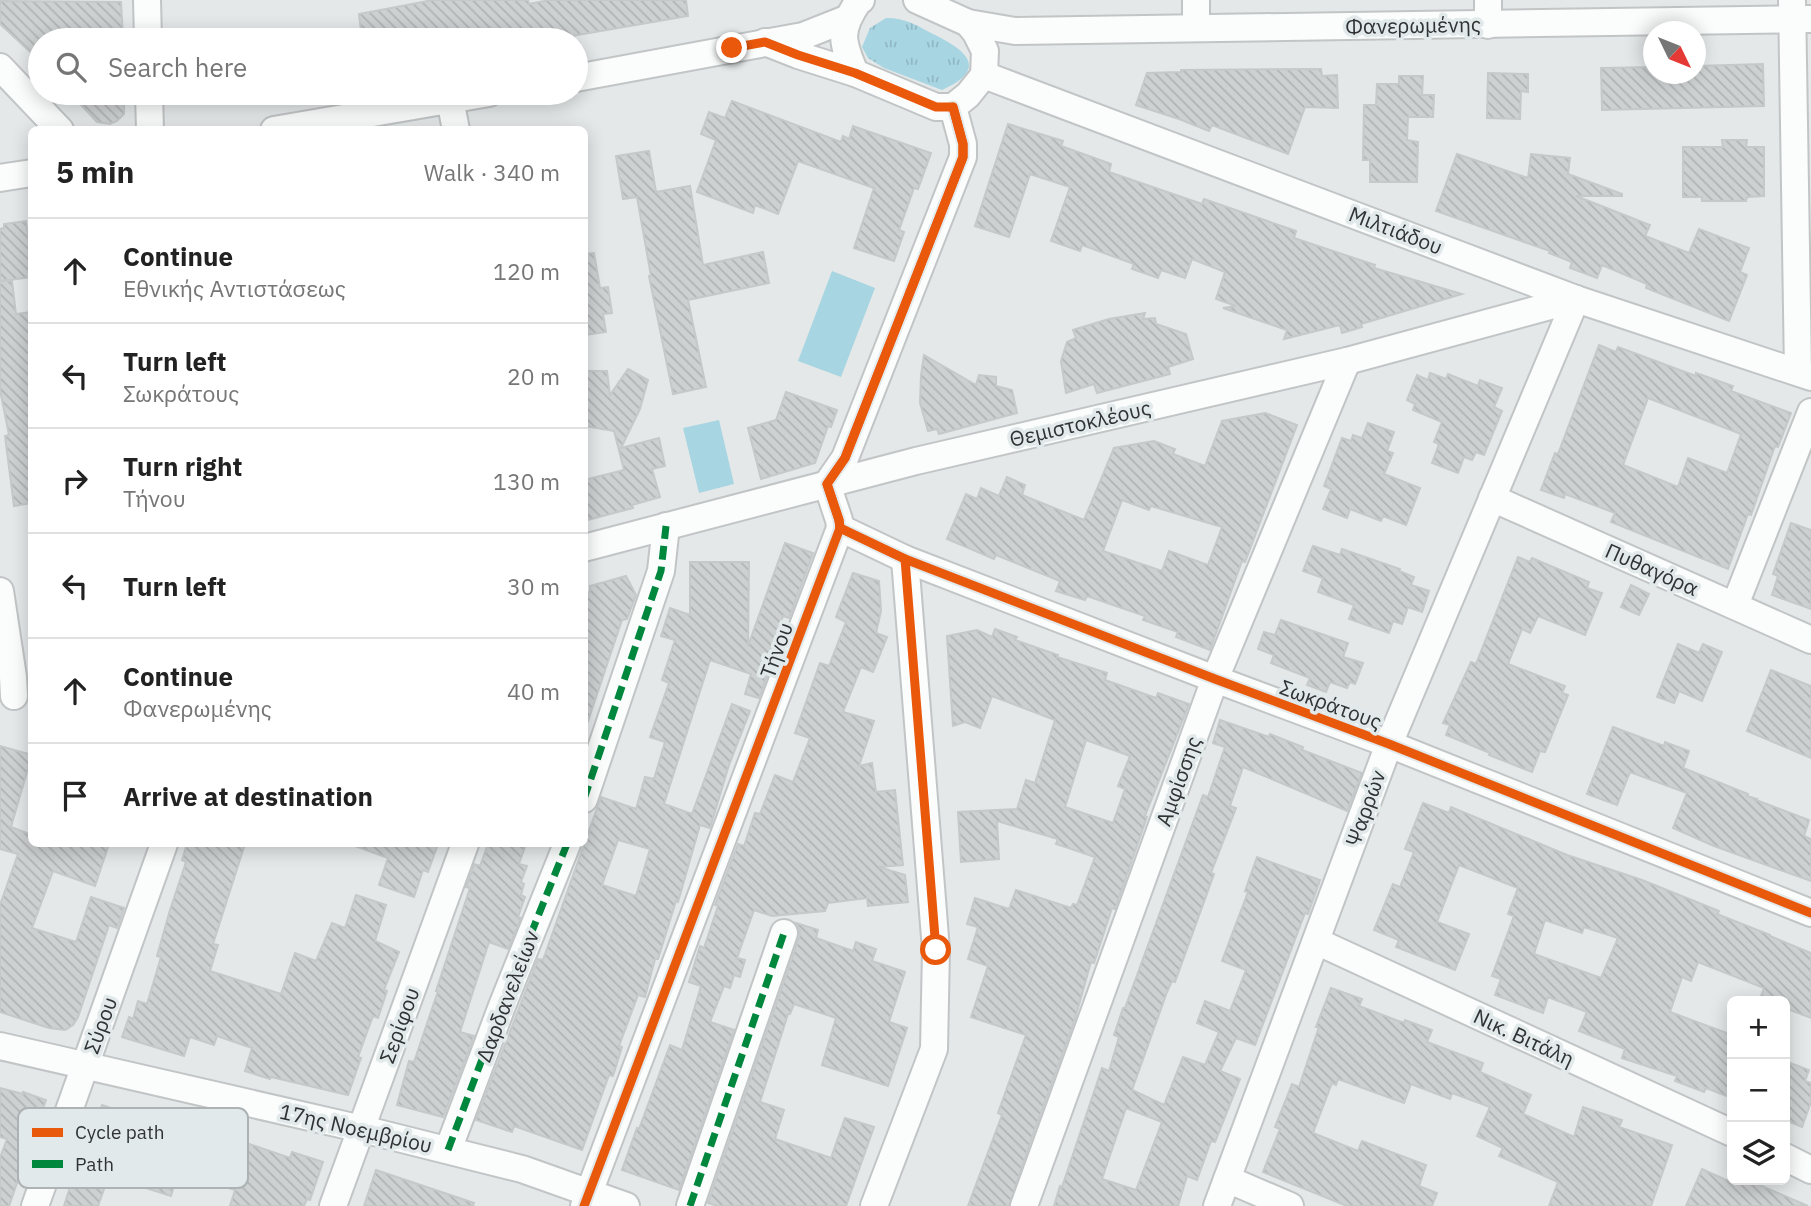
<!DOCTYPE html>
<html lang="en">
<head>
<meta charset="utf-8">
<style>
  :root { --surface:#fff; --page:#f2f2f2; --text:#222; --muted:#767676; --line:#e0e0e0 }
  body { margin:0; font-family:"IBM Plex Sans",sans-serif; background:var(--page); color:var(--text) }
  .controls { position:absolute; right:21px; bottom:21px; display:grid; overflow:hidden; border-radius:10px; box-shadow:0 4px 18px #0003 }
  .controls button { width:63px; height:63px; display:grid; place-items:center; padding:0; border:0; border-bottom:2px solid var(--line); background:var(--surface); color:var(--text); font:35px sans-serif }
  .compass { position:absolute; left:1643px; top:21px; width:63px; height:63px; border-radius:50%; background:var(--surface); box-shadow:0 4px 18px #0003; rotate:133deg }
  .stop { position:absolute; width:21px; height:21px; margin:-16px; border:5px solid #ea580c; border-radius:50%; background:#fff }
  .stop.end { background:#ea580c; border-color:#fff; box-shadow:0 2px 7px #0008 }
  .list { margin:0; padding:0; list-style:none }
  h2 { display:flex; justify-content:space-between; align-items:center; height:91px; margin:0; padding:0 28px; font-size:30px }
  h2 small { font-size:23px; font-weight:400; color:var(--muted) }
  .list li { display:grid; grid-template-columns:46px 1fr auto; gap:21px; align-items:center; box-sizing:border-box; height:105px; padding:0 28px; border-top:2px solid var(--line) }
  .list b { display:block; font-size:26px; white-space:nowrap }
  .list p { margin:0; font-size:23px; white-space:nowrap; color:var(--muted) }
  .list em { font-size:23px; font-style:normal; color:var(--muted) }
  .icon { flex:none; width:38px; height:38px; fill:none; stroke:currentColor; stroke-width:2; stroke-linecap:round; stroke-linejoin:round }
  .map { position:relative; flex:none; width:1811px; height:1206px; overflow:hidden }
  .search { position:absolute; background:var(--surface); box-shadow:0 4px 18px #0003; left:28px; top:28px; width:560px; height:77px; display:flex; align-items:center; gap:18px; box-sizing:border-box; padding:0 24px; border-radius:38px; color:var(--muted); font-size:26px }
  .panel { position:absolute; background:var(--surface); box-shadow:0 4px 18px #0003; left:28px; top:126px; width:560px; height:721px; border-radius:10px }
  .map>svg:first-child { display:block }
  .park { fill:url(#park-tufts) }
  .pitch { fill:#a7d5e2 }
  .building { fill:url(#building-back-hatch); stroke:#c5c9c9; stroke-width:2; fill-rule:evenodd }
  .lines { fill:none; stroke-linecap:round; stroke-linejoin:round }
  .minor-casing { stroke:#c2c5c6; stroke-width:30 }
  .minor { stroke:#fbfcfc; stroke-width:26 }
  .quiet { stroke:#00873e; stroke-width:7; stroke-dasharray:14 7; stroke-linecap:butt }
  .cycleway-casing { stroke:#e2e9eb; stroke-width:13 }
  .cycleway { stroke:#e8590c; stroke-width:9 }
  .route { stroke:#ea580c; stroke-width:9 }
  .labels { text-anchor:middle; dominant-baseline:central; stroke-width:7; stroke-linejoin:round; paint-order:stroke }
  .street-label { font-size:21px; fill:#303334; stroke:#e2e9eb }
  .key { fill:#e2e9eb; stroke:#adb2b4; stroke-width:2 }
  .key-label { font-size:19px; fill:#303334 }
</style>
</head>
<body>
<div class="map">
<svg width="1811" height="1206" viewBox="0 0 1811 1206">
  <defs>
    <pattern id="park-tufts" width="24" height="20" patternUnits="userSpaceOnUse" patternTransform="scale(1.75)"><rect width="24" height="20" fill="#a7d5e2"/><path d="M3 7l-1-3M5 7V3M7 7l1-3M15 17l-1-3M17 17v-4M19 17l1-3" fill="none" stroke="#90b7c2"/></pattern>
    <pattern id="building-back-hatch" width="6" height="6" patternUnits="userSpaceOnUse" patternTransform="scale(1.75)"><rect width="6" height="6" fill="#ced1d1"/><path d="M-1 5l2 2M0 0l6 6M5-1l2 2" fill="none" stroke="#b1b4b4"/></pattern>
  </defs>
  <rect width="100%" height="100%" fill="#e4e8e9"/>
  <path class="park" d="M886,18C906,18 916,25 933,34C966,50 990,69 942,90L884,68L868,58L862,47L870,28Z"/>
  <g class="pitch">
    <path d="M832,271L875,288L841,377L798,361Z"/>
    <path d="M719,420L734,484L699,493L683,428Z"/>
  </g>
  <g class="building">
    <path d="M433,0H528L529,4L549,0H686L688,16L549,40H362L359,14Z"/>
    <path d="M0,1L121,2L123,37L70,34L64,40H40V61L0,24Z"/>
    <path d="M1763,64L1764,106L1602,110L1601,68L1654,67V74H1696V66Z"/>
    <path d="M1321,69L1322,76L1337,75L1338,108L1305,107L1288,154L1212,125L1209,131L1179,119L1136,105L1147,73L1181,72V70Z"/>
    <path d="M1488,73L1528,74V92L1521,91L1520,119L1487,118Z"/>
    <path d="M1399,76H1423L1422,95H1434L1433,117H1408L1407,140L1418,142L1417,182H1370V160H1363L1364,105H1376L1377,84H1399Z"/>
    <path d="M70,93H113L122,99L124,104V114L117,121L110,124L97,122Z"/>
    <path d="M732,101L841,142L843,136L849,139L853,126L931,153L918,189L914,188L899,230L904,232L894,261L854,248L874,188L798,161L778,214L755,205L753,213L697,192L716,140L701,134L709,112L725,118Z"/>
    <path d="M1008,124L1063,141L1061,146L1111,164L1109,172L1202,204L1204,199L1296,231L1294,238L1375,265L1374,268L1462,294L1361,324L1362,327L1342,333L1340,325L1284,339L1287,330L1223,308L1236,306L1216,299L1225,272L1192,259L1185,278L1161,270L1158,278L1132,269L1134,264L1082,245L1080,251L1051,241L1070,187L1030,174L1009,237L975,226Z"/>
    <path d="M1722,140H1747L1746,147H1764V196L1747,197L1746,201H1702V197H1683V147H1723Z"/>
    <path d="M649,151L656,192L690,186L703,265L763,252L769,283L688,300L706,387L673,394L649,276H651L637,197L623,199L616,156Z"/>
    <path d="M1457,154L1528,178L1531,154L1570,158L1568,174L1622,194V196H1576L1650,225L1645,236L1689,253L1699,229L1749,248L1740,272L1747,275L1729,321L1646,288L1647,284L1602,265L1597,278L1570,268L1572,262L1549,253L1550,251L1436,211Z"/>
    <path d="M26,221L32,262V277L0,281V229L4,228V224Z"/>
    <path d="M594,253L600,288L608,287L612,313L603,314L606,332L584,335V254Z"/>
    <path d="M0,281H12L16,314L32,312V503L14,506L5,436L9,435L0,390Z"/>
    <path d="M1145,313L1143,319L1155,318L1156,324L1186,334L1193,359L1168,367L1170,374L1097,393L1094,384L1066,393L1061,361L1067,342L1076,338L1073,330L1109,319Z"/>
    <path d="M1599,345L1616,352L1618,347L1696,376V373L1733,386L1731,391L1791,413L1778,447L1775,446L1751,515L1748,514L1728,569L1611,522L1615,513L1565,494L1564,498L1541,490L1555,453L1558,454ZM1648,398L1741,434L1727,473L1688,458L1678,487L1623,465Z"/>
    <path d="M924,355L976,385L979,375L996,377V386L1012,390L1017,413L939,434L937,429L928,431L920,403L921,375Z"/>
    <path d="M628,369L648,380L640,409L621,448L659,438L665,466L652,469L660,497L632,505L633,508L584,521V480L624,470L614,431L584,426V371H607L610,395Z"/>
    <path d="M1430,373L1446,379L1448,374L1478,386L1480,380L1502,388L1494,407L1502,411L1484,455L1476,452L1472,460L1464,457L1458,473L1432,463L1439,444L1434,442L1442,422L1413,410L1415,404L1407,400L1417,375L1428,380Z"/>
    <path d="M786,392L837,410L831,427L828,426L815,463L761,479L748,428L776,420Z"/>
    <path d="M1265,413L1297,425L1245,562L1242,561L1210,650L1176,637L1178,632L1143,620L1145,616L1087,596L1085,600L1056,591L1060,581L996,555L994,559L947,539L966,494L977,499L981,488L999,496L1007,477L1025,485L1022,495L1084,520L1114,448L1154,441L1175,449L1173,454L1205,466L1222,421ZM1122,500L1149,510L1151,506L1222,527L1208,565L1169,551L1162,571L1103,551Z"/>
    <path d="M1368,423L1394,432L1387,451L1393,453L1384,474L1420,488L1406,525L1383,516L1381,521L1350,509L1347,518L1323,509L1331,489L1324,486L1342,438L1351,441L1353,435L1362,438Z"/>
    <path d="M1791,523L1811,530V609L1772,595L1778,576L1773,574Z"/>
    <path d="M785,543L813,553L789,618L783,616L767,661L772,663L759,698L745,694L751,674L710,660L664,804L692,814L732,704L750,711L729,765L710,828L700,825L678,902L676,901L658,959H655L645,997L638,995L619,1046L622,1047L613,1076L609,1075L582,1150L514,1126L512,1132L476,1120L538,959L543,960L601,797L636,809L645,777L654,779L665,742L650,737L669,683L662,680L675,640L661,636L670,608L690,615V562H749L748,646ZM618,840L650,849L636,896L602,885Z"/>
    <path d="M1313,546L1340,555L1342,549L1400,569L1399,571L1414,577L1411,585L1429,591L1422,612L1408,607L1402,624L1393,621L1389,633L1349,619L1354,605L1318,592L1323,578L1303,571Z"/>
    <path d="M1518,557L1530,562L1532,558L1589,582L1587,588L1602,593L1585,635L1538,616L1530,633L1522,629L1508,664L1565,686L1562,693L1568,695L1545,752L1540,751L1532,772L1489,755L1490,753L1446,735L1450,725L1443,723L1471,662L1476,664Z"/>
    <path d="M853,573L879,581L881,611L876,633L887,637L873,672L861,667L843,712L874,721L859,766L872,763L876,792L895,790L903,865L879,867L905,875L908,902L868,906L867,898L828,903L825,911L772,916L754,910L737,958L745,960L740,977L734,975L730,988L724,986L710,1022L734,1030L679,1190L622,1170L637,1128L639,1129L670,1045L682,1050L701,986L689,982L700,946L704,948L718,906L715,905L738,844L744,846L755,813L760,814L775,775L793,782L810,738L795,733L820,663L829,666L846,622L836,617Z"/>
    <path d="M626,576L636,595L627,619L622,620L588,721L584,720V593L590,592V586Z"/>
    <path d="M1631,585L1649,594L1639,615L1621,607Z"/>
    <path d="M1281,620L1348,643L1343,657L1363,663L1355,684L1350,682L1347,688L1330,682L1326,692L1307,685L1310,678L1271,663L1274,655L1258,649L1264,632L1275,635Z"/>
    <path d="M995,629L1017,637L1015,640L1058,655L1057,657L1107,673L1105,680L1156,698L1158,693L1189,704L1145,816L1147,817L1115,909L1112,908L1094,963L1091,962L1075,1019L1031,1140L1009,1206H968L1002,1115L998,1113L1026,1035L971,1017L988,966L968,959L978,927L967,924L975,898L1009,909L1016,890L1071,908L1073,904L1077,905L1095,857L1056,844L1058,839L997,821L999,859L961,862L958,812L1017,809L1026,780L1035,783L1055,720L992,696L980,728L965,722L953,726L947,636L977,630L992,637ZM1086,740L1130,756L1118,786L1125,789L1113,823L1065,807Z"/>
    <path d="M1678,644L1699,653L1703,644L1722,652L1702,701L1679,691L1674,703L1657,697Z"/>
    <path d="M1771,670L1811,686V758L1747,731Z"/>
    <path d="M1220,720L1269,737L1270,734L1303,747L1302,750L1362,773L1347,811L1243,767L1230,806L1236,808L1211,873L1214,874L1175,982L1172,981L1167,992L1132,1090L1164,1105L1183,1057L1205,1065L1219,1032L1197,1023L1205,1001L1230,1011L1246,970L1222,961L1248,892L1245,891L1257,857L1320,880L1308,914L1305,913L1255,1045L1236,1038L1220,1071L1240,1079L1215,1142L1211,1141L1197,1180L1187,1176L1178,1206H1054L1060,1186L1062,1187L1102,1068L1109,1071L1119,1037L1114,1035L1123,1008H1125L1203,795L1208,797L1225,747L1213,743ZM1126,1108L1162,1122L1136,1190L1102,1179Z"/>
    <path d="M1613,727L1664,746L1665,742L1689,751L1683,768L1748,794L1747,796L1757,799L1756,800L1809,820L1804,836L1811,839V881L1714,846L1673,828L1687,793L1630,772L1617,805L1587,794Z"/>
    <path d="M0,746L32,755L11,827L32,835V844H109L95,886L53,871L32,928L76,942L91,897L124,908L117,928L109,925L78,1017L73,1025L65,1030L49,1028L0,1012V905L18,854L0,849Z"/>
    <path d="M1423,803L1449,813L1451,807L1567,855L1642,880L1719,911L1717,914L1770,935V936L1811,953V1018L1785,1008V1001H1759L1764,988L1698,962L1691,981L1682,977L1670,1012L1732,1035V1098L1706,1088L1704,1092L1675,1081L1677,1076L1622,1058L1625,1049L1579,1031L1587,1012L1548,997L1543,1013L1495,995L1501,979L1492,976L1514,916L1508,914L1518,888L1459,865L1437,922L1469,934L1455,970L1396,947L1399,940L1374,930L1393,884L1400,887L1414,852L1405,849ZM1545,920L1582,933L1584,927L1618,938L1601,978L1534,954Z"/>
    <path d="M187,844H245L213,944L218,945L210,971L281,994L295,953L316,961L332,923L345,928L356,895L386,905L375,941L399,952L384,990L387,991L378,1018L373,1016L358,1057L361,1058L348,1095L271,1077L270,1079L245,1071L252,1048L217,1036L214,1045L190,1037L184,1056L122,1037L129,1017L133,1019L138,1001L147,1004L161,957L157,956L170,910L186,862L182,860Z"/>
    <path d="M356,844H438L428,872L423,870L414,897L379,885L388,858L355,846Z"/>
    <path d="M488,844H526L519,864L527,866L521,882L524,884L521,895L525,897L518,917L521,918L508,949L489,942L460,1032L474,1036L443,1117L397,1105L409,1061L414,1062L438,991H436L470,888L466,887L472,871L474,864L480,866Z"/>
    <path d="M796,923L818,930L816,938L853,951L856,942L876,949L872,961L905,972L889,1022L907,1028L888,1086L822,1065L836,1018L794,1004L790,1014H788L760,1102L784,1110L775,1139L831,1158L845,1118L874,1127L846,1206H718L708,1203L799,938L800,931Z"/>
    <path d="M1331,988L1362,999L1359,1006L1404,1023L1405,1020L1432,1030L1427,1042L1483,1063L1480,1072L1531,1095L1523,1114L1574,1137L1583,1107L1622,1120L1619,1127L1672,1145L1651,1206H1549L1558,1182L1499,1156L1503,1148L1477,1136L1490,1107L1452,1093L1450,1099L1411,1084L1404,1103L1338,1079L1336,1085L1332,1083L1313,1133L1358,1151L1362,1141L1426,1165L1419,1186L1437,1193L1432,1206H1347L1263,1172L1280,1129L1275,1127L1292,1084L1299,1087L1319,1027H1316Z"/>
    <path d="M1785,1061L1809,1070L1805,1081L1811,1083V1102L1802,1127L1785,1120Z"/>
    <path d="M0,1088L23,1094V1092L46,1100L9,1206H0V1158L7,1139L0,1137Z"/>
    <path d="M102,1105L143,1119L144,1116L216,1140L218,1133L290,1158L292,1152L323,1162L310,1200L307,1199L304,1206H230L235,1190L186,1175L181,1188L174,1186L171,1196L143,1187L146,1178L112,1167L98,1206H64L71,1184L75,1186Z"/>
    <path d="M1702,1169L1726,1180H1748L1808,1206H1686Z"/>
    <path d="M376,1170L474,1203L473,1206H364Z"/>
  </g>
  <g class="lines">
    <g class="minor-casing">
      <g id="minor">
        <path d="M147,0L148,40"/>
        <path d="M1196,0V28"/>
        <path d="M1488,0V25"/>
        <path d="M1792,0L1798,372"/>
        <path d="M968,23L1015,31L1811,19"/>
        <path d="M765,42L798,55L855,73L936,107H953L968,95L984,75L985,51L976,33L968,23L917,0"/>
        <path d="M0,67L60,130"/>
        <path d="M855,73C842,42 838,31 858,2L861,0"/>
        <path d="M984,75L1576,299L1811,377"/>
        <path d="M576,78L803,36L846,19"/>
        <path d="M149,93L150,130"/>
        <path d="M450,99L456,130"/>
        <path d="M274,130L489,93"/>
        <path d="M0,178L32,173"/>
        <path d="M1492,498L1811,640"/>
        <path d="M840,528L905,559L1215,679L1389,744L1811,913"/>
        <path d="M584,548L916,461L1347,361L1576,299"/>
        <path d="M0,591L13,677L14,696"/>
        <path d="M1735,605L1811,412"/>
        <path d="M584,799L661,571L666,526"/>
        <path d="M1316,941L1732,1133"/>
        <path d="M0,1046L362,1129L522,1169L626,1206"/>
        <path d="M448,1150L502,1006L567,844"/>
        <path d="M1785,1157L1811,1170"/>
        <path d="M1227,1179L1290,1206"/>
        <path d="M35,1206L164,844"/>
        <path d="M333,1206L465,844"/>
        <path d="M584,1206L840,528L839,520L827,484L845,458L963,157V144L953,107"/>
        <path d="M690,1206L784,933"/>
        <path d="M874,1206L934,1049L936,950L905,559"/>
        <path d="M1024,1206L1215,679L1347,361"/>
        <path d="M1217,1206L1389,744L1576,299"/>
      </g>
    </g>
    <use href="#minor" class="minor"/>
    <g class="quiet">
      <path d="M584,799L661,571L666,526"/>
      <path d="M448,1150L502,1006L567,844"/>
      <path d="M690,1206L784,933"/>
    </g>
    <g class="cycleway-casing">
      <g id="cycleway">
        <path d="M840,528L905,559L1215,679L1389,744L1811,913"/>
        <path d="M584,1206L840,528L839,520L827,484L845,458L963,157V144L953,107"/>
      </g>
    </g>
    <use href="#cycleway" class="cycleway"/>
  </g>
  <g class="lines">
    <path class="route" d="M732,48L765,42L798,55L855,73L936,107H953L963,144V157L845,458L827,484L839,520L840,528L905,559L936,950"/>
  </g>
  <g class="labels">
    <g class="street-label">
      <text transform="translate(1413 25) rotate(-1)">Φανερωμένης</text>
      <text transform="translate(1396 230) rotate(21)">Μιλτιάδου</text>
      <text transform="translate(1080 423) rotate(-13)">Θεμιστοκλέους</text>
      <text transform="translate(1652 569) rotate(24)">Πυθαγόρα</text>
      <text transform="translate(776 650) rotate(-70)">Τήνου</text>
      <text transform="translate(1331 704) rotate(20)">Σωκράτους</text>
      <text transform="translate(1178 781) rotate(-70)">Αμφίσσης</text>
      <text transform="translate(1365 808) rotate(-70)">Ψαρρών</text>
      <text transform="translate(507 996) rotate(-69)">Δαρδανελείων</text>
      <text transform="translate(100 1025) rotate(-70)">Σύρου</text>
      <text transform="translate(399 1025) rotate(-70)">Σερίφου</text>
      <text transform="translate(1524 1037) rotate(25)">Νικ. Βιτάλη</text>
      <text transform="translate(356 1128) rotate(13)">17ης Νοεμβρίου</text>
    </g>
  </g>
  <rect x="18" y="1108" width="230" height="80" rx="10" class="key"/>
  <rect x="32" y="1128" width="31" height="9" fill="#e8590c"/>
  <rect x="32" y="1160" width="31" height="8" fill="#00873e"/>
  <g class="key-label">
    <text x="75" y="1139">Cycle path</text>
    <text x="75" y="1171">Path</text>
  </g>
</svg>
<div class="controls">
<button>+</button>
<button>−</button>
<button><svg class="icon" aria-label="layers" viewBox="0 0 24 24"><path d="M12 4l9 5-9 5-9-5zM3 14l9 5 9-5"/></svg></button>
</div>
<svg class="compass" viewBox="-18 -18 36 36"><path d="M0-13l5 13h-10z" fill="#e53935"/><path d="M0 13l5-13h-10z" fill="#767676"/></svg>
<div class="stop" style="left:936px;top:950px"></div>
<div class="stop end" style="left:732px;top:48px"></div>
<div class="search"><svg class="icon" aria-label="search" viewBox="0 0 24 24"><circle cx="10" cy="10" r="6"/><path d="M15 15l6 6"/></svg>Search here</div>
<section class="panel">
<h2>5 min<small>Walk · 340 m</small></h2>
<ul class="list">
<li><svg class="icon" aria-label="ahead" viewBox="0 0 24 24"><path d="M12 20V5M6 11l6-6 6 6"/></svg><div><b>Continue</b><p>Εθνικής Αντιστάσεως</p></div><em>120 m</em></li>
<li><svg class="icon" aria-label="left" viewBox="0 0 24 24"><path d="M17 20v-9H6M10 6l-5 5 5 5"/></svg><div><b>Turn left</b><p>Σωκράτους</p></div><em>20 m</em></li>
<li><svg class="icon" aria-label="right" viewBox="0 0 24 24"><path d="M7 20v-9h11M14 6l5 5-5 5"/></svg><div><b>Turn right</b><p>Τήνου</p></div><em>130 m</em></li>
<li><svg class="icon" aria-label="left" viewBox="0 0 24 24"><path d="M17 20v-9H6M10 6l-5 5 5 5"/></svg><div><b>Turn left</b></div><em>30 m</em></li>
<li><svg class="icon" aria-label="ahead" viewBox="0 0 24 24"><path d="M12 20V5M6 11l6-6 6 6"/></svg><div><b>Continue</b><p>Φανερωμένης</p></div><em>40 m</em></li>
<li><svg class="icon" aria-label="arrive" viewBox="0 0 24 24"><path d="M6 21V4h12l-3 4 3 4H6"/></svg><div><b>Arrive at destination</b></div></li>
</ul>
</section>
</div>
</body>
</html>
